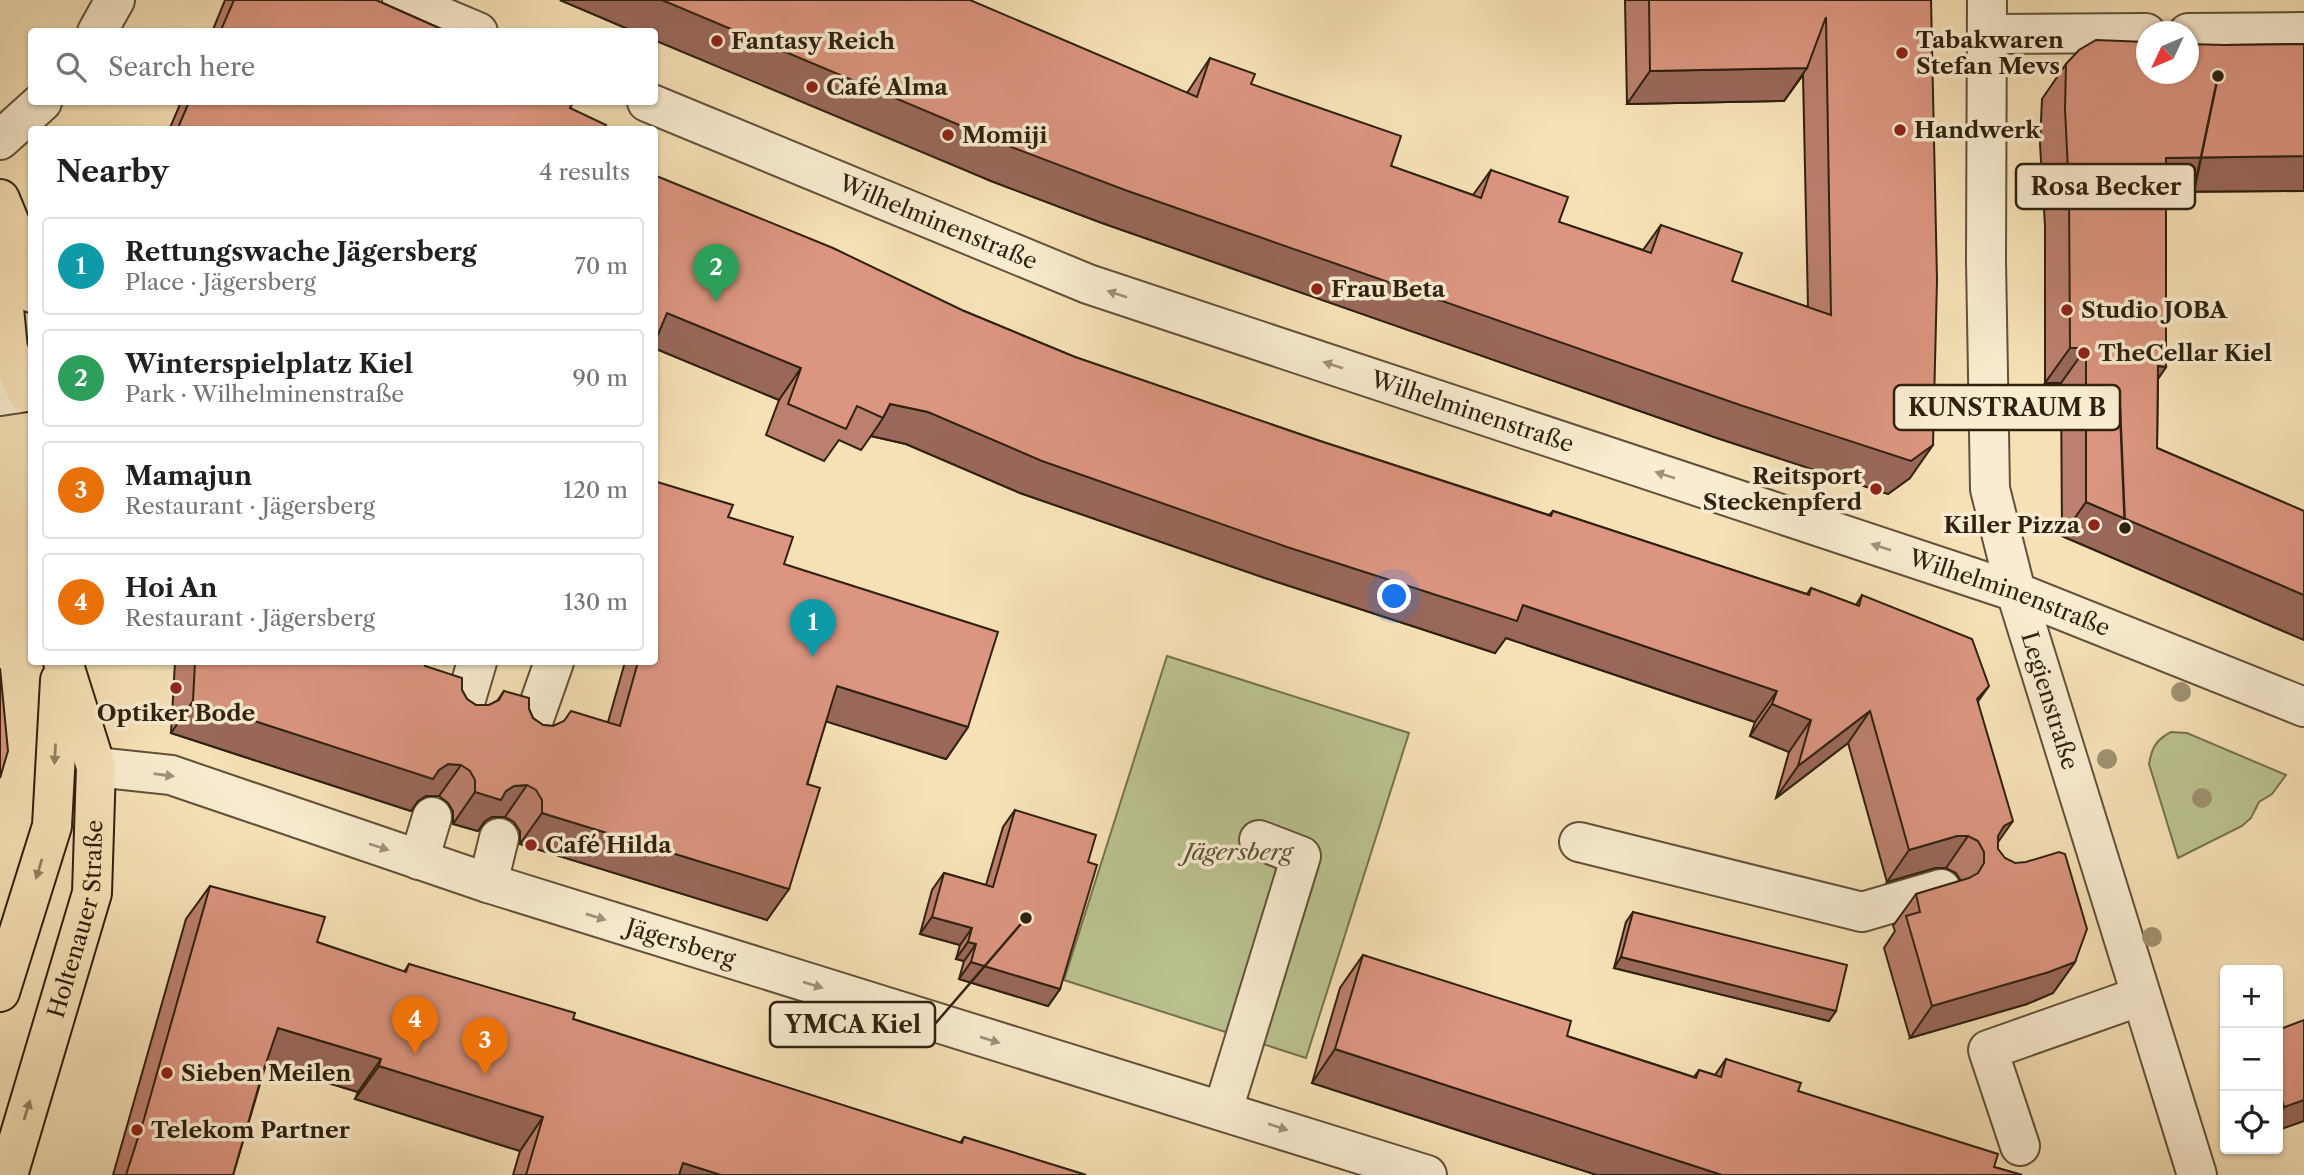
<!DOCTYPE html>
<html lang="en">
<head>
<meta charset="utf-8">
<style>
  :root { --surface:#fff; --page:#f6f6f6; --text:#202124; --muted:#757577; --line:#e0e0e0; --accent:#8f2418 }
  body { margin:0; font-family:"Libre Caslon Text",serif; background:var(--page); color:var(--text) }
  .controls { position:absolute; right:21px; bottom:21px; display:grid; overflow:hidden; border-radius:7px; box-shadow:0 2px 5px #0004 }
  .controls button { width:63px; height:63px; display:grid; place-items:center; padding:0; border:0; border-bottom:2px solid var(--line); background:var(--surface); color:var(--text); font:35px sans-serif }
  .compass { position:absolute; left:2136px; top:21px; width:63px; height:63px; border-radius:50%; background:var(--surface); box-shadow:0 2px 5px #0004; rotate:226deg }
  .you { position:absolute; left:1395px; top:597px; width:24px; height:24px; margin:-18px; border:5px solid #fff; border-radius:50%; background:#1a73e8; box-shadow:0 0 0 10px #1a73e833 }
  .badge { display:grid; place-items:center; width:46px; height:46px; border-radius:50%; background:var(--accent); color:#fff; font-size:23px; font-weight:700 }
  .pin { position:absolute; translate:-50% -58px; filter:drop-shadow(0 2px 4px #0008) }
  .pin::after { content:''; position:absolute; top:37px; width:24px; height:21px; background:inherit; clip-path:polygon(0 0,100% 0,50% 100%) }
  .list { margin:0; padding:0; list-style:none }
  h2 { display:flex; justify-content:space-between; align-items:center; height:91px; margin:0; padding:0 28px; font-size:30px }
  h2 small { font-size:23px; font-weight:400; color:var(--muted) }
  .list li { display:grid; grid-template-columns:46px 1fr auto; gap:21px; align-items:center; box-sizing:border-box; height:98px; margin:0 14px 14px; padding:0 14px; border:2px solid var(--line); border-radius:7px }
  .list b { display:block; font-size:26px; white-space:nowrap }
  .list p { margin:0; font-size:23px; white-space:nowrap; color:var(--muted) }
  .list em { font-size:23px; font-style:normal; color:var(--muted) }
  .icon { flex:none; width:38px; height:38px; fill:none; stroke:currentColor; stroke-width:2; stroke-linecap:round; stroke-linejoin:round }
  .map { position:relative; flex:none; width:2304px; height:1175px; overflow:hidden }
  .search { position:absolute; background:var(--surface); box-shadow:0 2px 5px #0004; left:28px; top:28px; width:630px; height:77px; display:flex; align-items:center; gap:18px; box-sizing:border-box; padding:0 24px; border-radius:7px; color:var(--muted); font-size:26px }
  .panel { position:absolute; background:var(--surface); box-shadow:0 2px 5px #0004; left:28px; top:126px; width:630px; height:539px; border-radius:7px }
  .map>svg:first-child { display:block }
  .green { fill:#bac390; stroke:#757250; stroke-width:2 }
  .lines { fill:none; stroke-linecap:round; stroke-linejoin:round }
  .minor-casing { stroke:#62513a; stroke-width:42 }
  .major-casing { stroke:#302110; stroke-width:42 }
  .minor { stroke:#f9ecd0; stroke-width:38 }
  .major { stroke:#f6e1b6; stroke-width:38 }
  .tree { fill:#a09270 }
  .wall { fill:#bc806e; stroke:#302110; stroke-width:2 }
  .shaded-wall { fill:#99685a; stroke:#302110; stroke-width:2 }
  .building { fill:#db9580; stroke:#302110; stroke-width:2 }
  .oneway { fill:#9f917a }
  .oneway2 { fill:#938163 }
  .poi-dot { fill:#8f2418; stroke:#f9ecd0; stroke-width:2.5 }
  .labels { text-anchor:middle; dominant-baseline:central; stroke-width:7; stroke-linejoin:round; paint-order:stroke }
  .poi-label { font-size:23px; font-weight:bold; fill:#302110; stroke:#f9ecd0; text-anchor:start }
  .street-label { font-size:23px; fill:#302110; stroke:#f9ecd0 }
  .park-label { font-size:23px; font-style:italic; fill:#595236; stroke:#f9ecd0 }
  .leader { fill:none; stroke:#302110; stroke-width:2.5 }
  .callout-dot { fill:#302110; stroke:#f9ecd0; stroke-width:2.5 }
  .callout { fill:#f9ecd0; stroke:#302110; stroke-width:2.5 }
  .callout-label { font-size:24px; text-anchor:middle; font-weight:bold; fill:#302110 }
</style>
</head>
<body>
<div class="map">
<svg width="2304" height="1175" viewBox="0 0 2304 1175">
  <rect width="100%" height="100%" fill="#f6e1b6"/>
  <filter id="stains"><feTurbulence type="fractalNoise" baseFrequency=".00286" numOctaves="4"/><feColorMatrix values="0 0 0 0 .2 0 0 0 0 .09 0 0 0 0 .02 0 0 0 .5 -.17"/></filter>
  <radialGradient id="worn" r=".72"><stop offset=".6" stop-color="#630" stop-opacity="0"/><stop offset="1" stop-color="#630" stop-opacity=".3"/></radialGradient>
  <g class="green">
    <path d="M1167,656L1409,733L1306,1058L1064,980Z"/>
    <path d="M2171,732L2187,733L2286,775L2272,794L2259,802L2251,818L2242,826L2178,858L2149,764C2152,747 2156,740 2171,732Z"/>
  </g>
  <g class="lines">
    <g class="minor-casing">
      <g id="minor">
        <path d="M402,0L478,32"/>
        <path id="s1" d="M1987,0L1986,261L1990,489L2016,592L2197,1175"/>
        <path d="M97,32L115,0"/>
        <path d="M2188,33L2304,32"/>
        <path d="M1987,34L2146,33"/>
        <path id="s2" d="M647,102L1088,284L2016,592L2304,707"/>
        <path d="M0,140L42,102"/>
        <path d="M0,396L27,392"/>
        <path d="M461,716L477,662"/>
        <path d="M528,736L554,662"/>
        <path id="s3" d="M96,767L171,775L488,883L1427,1175"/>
        <path d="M1579,842L1862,912L1941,889"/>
        <path d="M419,860L432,817"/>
        <path d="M488,883L499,838"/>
        <path d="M1223,1110L1301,856L1259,840"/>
        <path d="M2020,1146L1988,1050L2141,996"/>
      </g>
    </g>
    <g class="major-casing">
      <g id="major">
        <path d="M0,199L26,262L32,293"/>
        <path d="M0,267L8,349L27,392"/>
        <path d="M0,992L52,826L60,680"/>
        <path id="s4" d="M8,1175L92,893L96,767L63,662"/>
      </g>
    </g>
    <use href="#minor" class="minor"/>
    <use href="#major" class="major"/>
  </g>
  <g class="tree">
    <circle cx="2181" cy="692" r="10"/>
    <circle cx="2107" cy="759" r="10"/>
    <circle cx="2202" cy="798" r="10"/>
    <circle cx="2152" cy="937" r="10"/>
  </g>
  <g class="wall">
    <path d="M225,0H376L448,32H212Z"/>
    <path d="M560,0L1187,93L1210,58L1251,84L1391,166L1473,195L1491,170L1559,222L1643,250L1661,225L1732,281L1808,307L1803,75L1784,101L1627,104L1625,0H1931L1910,478L1888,494L1717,438L1102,223L991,181L654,32H635Z"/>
    <path d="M2304,44V191L2166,192V367L2158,379L2157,448L2304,511V640L2062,536L2061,383H2045V226L2040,144L2042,99L2066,64L2224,45Z"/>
    <path d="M181,102H573L570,108L603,130H169Z"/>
    <path d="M964,311L1075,357L1320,441L1549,515L1553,511L1807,594L1811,588L1856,605L1862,595L1978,702L1998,849L2075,962L2053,993L2027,1004L1910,1038L1884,948L1895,931L1893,926L1916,894L1961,881L1956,873L1946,868H1935L1887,882L1848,743L1776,798L1789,752L1750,736L1755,722L1506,638L1495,653L1265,578L1020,493L906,444L871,436L861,450L839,440L824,461L766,435L779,400L654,348Z"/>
    <path d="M728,517L784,564L968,727L946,759L826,721L767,920L520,844V831L514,822L505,817H492L485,821L478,831L453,824V811L448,803L439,796H426L418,801L411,811L171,733L175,662H427L425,666L462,690L467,699L476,705H489L497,701L504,691L529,709L533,718L543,725L553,726L608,722L625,662H654Z"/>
    <path d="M1015,810L1088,862L1060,989L1048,1006L959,979L964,961L956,959L960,945L920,934L932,890L944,873L986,885L1003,827Z"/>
    <path d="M210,886L317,942L404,972L409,964L573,1019L960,1143L964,1137L1086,1175H513L520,1151L355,1099L358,1092L266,1064L233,1175H113L186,919Z"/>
    <path d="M1633,912L1829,1021L1614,968L1626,922Z"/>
    <path d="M1363,955L1567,1036L1694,1077L1699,1070L1715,1075L1726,1059L1798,1091L1994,1167L2022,1175H1597L1312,1083L1340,988Z"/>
    <path d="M2278,1030L2304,1121L2278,1130Z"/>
  </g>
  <g class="shaded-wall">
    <path d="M560,0H662L1933,445L1910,478L1888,494L1717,438L1102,223L991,181L654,40V32H635Z"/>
    <path d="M1807,68L1784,101L1627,104L1650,71Z"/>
    <path d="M2304,156V191L2142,192L2166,158Z"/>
    <path d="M667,313L801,368L779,400L654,348V331Z"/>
    <path d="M2070,348H2086L2061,383H2045Z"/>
    <path d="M2158,366L2166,367L2142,402Z"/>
    <path d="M890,404L928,412L1523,605L1777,691L1755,722L1506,638L1495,653L1265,578L1020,493L906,444L871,436L883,418Z"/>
    <path d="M2086,502L2304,595V640L2062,536Z"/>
    <path d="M837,686L968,727L946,759L815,718Z"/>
    <path d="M1989,686L1967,717L1977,699Z"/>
    <path d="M193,701L439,770L448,764L461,765L439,796H426L418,801L411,811L171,733Z"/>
    <path d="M1772,704L1811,720L1789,752L1750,736Z"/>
    <path d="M1870,711L1848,743L1776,798L1798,766Z"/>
    <path d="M527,785L505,817H492L485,821L478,831L453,824L475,792L506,791L514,786Z"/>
    <path d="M542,813L789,889L767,920L520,844Z"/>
    <path d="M2013,821L1991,852L1984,856L2004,826Z"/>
    <path d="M1957,836H1968L1946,868H1935L1887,882L1909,850Z"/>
    <path d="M932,917L972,928L960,945L920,934Z"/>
    <path d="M968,942L976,944L964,961L956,959Z"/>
    <path d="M1621,957L1836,1011L1829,1021L1614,968Z"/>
    <path d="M971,962L1060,989L1048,1006L959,979Z"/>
    <path d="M2075,962L2053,993L2027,1004L1910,1038L1932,1006Z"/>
    <path d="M278,1028L381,1059L358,1092L255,1061Z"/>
    <path d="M1335,1049L1722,1175H1597L1312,1083Z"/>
    <path d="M379,1066L543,1117L520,1151L355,1099Z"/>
    <path d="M2304,1100V1121L2278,1130V1116L2284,1107Z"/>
    <path d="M683,1163L721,1175H674Z"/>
  </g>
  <g class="building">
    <path d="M234,0H376L448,32H220Z"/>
    <path d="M662,0H970L1197,97L1210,58L1255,74L1251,84L1401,136L1391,166L1481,198L1491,170L1568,197L1559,222L1651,253L1661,225L1742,253L1732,281L1831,315L1826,17L1807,68L1650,71L1649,0H1931L1937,280L1933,445L1911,461L1740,405L1125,190L1014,148Z"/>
    <path d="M2096,40L2146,42V74H2188V44L2224,45L2304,44V156L2166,158V367L2158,366L2157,448L2304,511V595L2086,502V348H2070L2069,191L2065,109L2066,64L2079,50Z"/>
    <path d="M189,102H573L570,108L606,125L603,130H177Z"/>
    <path d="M654,175L833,248L964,311L1075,357L1320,441L1551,516L1553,511L1809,595L1811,588L1859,606L1862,595L1972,639L1989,686L1977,699L2013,821L2004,826L1998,836V849L2005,858L2015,863L2026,862L2059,852L2065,854L2087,929L2075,962L2049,972L1932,1006L1906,916L1920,912L1916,894L1969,878L1978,873L1984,863V852L1978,841L1968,836H1957L1909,850L1870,711L1798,766L1811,720L1772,704L1777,691L1523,605L1517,621L1287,547L1042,461L928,412L890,404L883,418L857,406L846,429L788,404L801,368L667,313L654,344Z"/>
    <path d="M654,481L733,505L728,517L793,537L784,564L998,632L968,727L837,686L807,784L820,788L789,889L542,813V800L536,790L527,785L514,786L506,791L501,800L475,792V780L470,771L461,765L448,764L439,770L433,779L193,701L195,662H427L425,666L462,678V690L467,699L476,705H489L499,700L504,691L529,698V709L533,718L543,725L553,726L564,721L571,711L620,726L638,662H654Z"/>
    <path d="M0,668L8,751L0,778Z"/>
    <path d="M1015,810L1096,835L1088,862L1097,865L1060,989L971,962L976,944L968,942L972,928L932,917L944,873L993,887Z"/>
    <path d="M210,886L325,917L317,942L406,972L409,964L575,1013L573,1019L962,1143L964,1137L1086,1175H721L683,1163L679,1175H526L543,1117L379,1066L381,1059L278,1028L262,1075L233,1175H126L144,1119Z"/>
    <path d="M1633,912L1847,965L1836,1011L1621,957Z"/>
    <path d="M1363,955L1571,1021L1567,1036L1696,1078L1699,1070L1721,1077L1726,1059L1801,1083L1798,1091L1998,1154L1994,1167L2022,1175H1722L1335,1049Z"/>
    <path d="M2304,1020V1100L2284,1107L2278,1088V1030Z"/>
  </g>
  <defs><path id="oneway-solid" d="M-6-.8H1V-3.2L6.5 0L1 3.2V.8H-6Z" transform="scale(1.75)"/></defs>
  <g class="oneway">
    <use href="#oneway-solid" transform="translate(1117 294) rotate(-162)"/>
    <use href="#oneway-solid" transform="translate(1333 365) rotate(-162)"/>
    <use href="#oneway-solid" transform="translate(1665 475) rotate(-162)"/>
    <use href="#oneway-solid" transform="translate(1881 547) rotate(-162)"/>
    <use href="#oneway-solid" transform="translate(164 775) rotate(8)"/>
    <use href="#oneway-solid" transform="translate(379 847) rotate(18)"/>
    <use href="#oneway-solid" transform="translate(596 917) rotate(17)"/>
    <use href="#oneway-solid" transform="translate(813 985) rotate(17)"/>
    <use href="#oneway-solid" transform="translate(990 1040) rotate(17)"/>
    <use href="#oneway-solid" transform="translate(1278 1127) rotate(18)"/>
  </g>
  <g class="oneway2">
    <use href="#oneway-solid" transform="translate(55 754) rotate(93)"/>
    <use href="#oneway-solid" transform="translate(39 869) rotate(107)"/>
    <use href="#oneway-solid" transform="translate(27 1110) rotate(-73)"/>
  </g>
  <g class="poi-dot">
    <circle cx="717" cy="41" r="7"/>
    <circle cx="1902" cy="53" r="7"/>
    <circle cx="812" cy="87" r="7"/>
    <circle cx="1900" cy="130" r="7"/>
    <circle cx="948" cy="135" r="7"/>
    <circle cx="1317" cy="289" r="7"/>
    <circle cx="2067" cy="310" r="7"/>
    <circle cx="2084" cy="353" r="7"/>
    <circle cx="1876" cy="489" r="7"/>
    <circle cx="2094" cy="525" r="7"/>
    <circle cx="176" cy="688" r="7"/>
    <circle cx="531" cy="845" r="7"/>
    <circle cx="167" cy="1073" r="7"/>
    <circle cx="137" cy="1130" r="7"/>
  </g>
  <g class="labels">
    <g class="poi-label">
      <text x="1916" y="40">Tabakwaren<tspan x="1916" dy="26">Stefan Mevs</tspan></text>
      <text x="731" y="41">Fantasy Reich</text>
      <text x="826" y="87">Café Alma</text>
      <text x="1914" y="130">Handwerk</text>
      <text x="962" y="135">Momiji</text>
      <text x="1331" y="289">Frau Beta</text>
      <text x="2081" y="310">Studio JOBA</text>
      <text x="2098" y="353">TheCellar Kiel</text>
      <text x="1862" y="476" text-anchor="end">Reitsport<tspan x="1862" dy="26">Steckenpferd</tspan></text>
      <text x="2080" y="525" text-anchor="end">Killer Pizza</text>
      <text x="176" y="713" text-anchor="middle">Optiker Bode</text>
      <text x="545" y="845">Café Hilda</text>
      <text x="181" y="1073">Sieben Meilen</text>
      <text x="151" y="1130">Telekom Partner</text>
    </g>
    <g class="street-label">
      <text stroke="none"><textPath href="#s2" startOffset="315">Wilhelminenstraße</textPath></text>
      <text stroke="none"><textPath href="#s2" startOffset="882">Wilhelminenstraße</textPath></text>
      <text stroke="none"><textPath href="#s2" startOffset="1449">Wilhelminenstraße</textPath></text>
      <text stroke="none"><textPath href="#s1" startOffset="709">Legienstraße</textPath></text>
      <text stroke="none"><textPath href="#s4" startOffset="266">Holtenauer Straße</textPath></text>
      <text stroke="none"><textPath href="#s3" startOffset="612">Jägersberg</textPath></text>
    </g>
    <g class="park-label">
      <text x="1238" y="852">Jägersberg</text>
    </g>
  </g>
  <path class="leader" d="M2218 76L2195 186M2125 528L2120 408M1026 918L935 1024"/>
  <g class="callout-dot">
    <circle cx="2218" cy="76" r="7"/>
    <circle cx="2125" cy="528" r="7"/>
    <circle cx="1026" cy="918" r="7"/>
  </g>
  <g class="callout">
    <rect x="2016" y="164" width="179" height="45" rx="7"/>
    <rect x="1894" y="385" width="226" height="45" rx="7"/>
    <rect x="770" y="1002" width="165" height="45" rx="7"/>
  </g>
  <g class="callout-label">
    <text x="2106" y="195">Rosa Becker</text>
    <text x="2007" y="416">KUNSTRAUM B</text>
    <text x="853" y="1033">YMCA Kiel</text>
  </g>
  <rect width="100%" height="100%" filter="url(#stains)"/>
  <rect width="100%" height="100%" fill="url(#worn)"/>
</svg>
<div class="controls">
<button>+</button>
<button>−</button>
<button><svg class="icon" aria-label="locate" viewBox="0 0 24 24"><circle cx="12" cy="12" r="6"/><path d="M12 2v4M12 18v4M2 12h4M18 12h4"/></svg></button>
</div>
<svg class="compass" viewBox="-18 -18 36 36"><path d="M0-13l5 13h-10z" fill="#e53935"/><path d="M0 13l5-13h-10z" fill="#757577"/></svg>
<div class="you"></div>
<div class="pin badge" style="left:813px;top:657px;background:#0f9aa8">1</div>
<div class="pin badge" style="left:716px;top:302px;background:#2e9e5b">2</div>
<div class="pin badge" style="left:485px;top:1075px;background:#e8710a">3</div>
<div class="pin badge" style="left:415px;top:1054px;background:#e8710a">4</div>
<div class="search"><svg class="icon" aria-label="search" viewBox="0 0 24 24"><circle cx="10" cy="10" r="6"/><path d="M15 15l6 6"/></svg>Search here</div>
<section class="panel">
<h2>Nearby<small>4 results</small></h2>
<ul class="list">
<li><span class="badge" style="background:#0f9aa8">1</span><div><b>Rettungswache Jägersberg</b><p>Place · Jägersberg</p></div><em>70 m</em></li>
<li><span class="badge" style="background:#2e9e5b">2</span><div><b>Winterspielplatz Kiel</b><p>Park · Wilhelminenstraße</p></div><em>90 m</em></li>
<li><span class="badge" style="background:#e8710a">3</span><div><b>Mamajun</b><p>Restaurant · Jägersberg</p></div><em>120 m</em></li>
<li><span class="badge" style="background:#e8710a">4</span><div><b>Hoi An</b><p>Restaurant · Jägersberg</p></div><em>130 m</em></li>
</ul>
</section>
</div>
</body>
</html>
